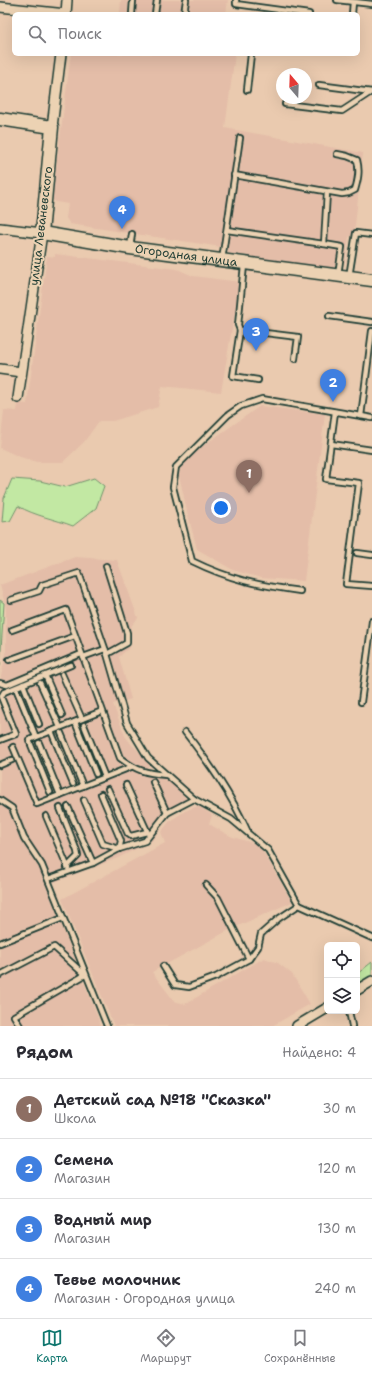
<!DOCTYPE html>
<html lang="ru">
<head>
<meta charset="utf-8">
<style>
  :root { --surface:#fff; --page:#f7f7f7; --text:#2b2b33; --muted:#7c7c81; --line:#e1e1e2; --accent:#0f766e }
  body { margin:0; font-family:"Shantell Sans",sans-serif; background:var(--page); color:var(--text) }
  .controls { position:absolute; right:12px; bottom:12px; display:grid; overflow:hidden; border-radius:6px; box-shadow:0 4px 16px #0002 }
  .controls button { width:36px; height:36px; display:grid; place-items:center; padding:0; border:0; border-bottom:1px solid var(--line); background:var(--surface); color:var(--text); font:20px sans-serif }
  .compass { position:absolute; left:276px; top:68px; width:36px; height:36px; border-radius:50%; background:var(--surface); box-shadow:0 4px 16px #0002; rotate:341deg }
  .you { position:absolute; left:221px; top:508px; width:14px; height:14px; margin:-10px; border:3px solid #fff; border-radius:50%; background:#1a73e8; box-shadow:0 0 0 6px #1a73e833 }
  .badge { display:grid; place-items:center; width:26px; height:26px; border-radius:50%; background:var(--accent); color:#fff; font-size:13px; font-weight:700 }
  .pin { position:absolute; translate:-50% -33px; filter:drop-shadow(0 1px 2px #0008) }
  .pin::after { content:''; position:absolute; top:21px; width:14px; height:12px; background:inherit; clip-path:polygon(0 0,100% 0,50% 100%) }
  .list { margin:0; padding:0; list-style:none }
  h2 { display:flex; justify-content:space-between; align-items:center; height:52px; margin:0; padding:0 16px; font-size:17px }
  h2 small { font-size:13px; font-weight:400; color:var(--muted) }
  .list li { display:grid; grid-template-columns:26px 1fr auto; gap:12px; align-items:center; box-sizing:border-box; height:60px; padding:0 16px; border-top:1px solid var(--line) }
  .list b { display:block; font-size:15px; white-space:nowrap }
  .list p { margin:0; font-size:13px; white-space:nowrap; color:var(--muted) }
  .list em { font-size:13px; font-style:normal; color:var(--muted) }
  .icon { flex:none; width:22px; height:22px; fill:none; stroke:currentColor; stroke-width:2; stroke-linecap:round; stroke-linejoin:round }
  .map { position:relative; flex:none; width:372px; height:1026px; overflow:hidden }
  .search { position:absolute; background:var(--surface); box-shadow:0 4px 16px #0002; left:12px; right:12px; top:12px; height:44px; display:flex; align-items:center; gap:10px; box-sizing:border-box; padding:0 14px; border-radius:6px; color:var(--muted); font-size:15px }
  .sheet { height:292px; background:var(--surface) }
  nav { display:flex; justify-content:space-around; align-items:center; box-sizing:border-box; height:56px; border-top:1px solid var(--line); background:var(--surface); font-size:11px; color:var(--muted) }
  nav a { display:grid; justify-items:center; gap:2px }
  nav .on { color:var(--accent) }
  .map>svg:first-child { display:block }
  .built { fill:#e4bda8 }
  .green { fill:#c2e8a3; stroke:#70926c }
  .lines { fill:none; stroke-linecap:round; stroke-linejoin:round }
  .service-casing { stroke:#1f3d34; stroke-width:8 }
  .minor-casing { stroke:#1f3d34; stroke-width:12 }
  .tertiary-casing { stroke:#1f3d34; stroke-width:15 }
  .service { stroke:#ecd2b3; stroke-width:4.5 }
  .minor { stroke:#ecd2b3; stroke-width:9 }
  .tertiary { stroke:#ecd2b3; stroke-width:12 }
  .labels { text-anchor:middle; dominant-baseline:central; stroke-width:4; stroke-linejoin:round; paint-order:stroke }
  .street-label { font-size:12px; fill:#1f3d34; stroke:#ecd2b3 }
</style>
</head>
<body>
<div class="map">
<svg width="372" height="1026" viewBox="0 0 372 1026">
  <rect width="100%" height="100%" fill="#eacaaf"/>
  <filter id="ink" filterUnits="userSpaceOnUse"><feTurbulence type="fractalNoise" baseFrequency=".025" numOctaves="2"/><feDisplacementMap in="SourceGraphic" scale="8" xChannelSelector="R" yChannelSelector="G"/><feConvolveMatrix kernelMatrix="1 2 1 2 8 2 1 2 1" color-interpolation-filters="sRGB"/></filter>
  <g filter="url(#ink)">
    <g class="built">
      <path d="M121,0H228L226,14H130L120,13Z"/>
      <path d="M71,54H235L225,128L363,153L354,234L349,237L345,262L336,261L334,269L228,253V248L70,224L66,218L68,204L56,202L52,199Z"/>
      <path d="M55,254L177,269L193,276L240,282L221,392L162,386L158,407L113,421H99L84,442L63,462H37L20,457L0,448L4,410L17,411L18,403L27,404L47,256L55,257Z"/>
      <path d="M260,406L325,414L304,581L261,578L233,570L197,549L187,511L179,475L183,460Z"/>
      <path d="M75,557L117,560L138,618L132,625L129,636L130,647L119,657L131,699L113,704L125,736L132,745L151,763L146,769L145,773L146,776L165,777L178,789L189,803L174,811L165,819L152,841L118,858L46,885L101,1026H0V681L6,654V607L0,585Z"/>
      <path d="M198,806L212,815L209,824L230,836L259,845L292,902L229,930L152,972L174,1001L185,1004L264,958L278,963L292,974L310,1004L272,1026H114L62,899L165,843L161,832L170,821L185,811Z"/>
    </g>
    <g class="green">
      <path d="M94,478L104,486L96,508L73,526C55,519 35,516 18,506L10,521L2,522L4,498L12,479L40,481L65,487Z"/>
      <path d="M0,600L4,603L0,666Z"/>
      <path d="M372,962V977L357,986V974Z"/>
    </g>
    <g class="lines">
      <g class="service-casing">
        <g id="service">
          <path d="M236,0V4L309,14"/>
          <path d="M337,0L372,4"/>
          <path d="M132,14L133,0"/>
          <path d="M155,14L157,0"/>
          <path d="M184,14L186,0"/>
          <path d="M352,14L353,2"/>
          <path d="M319,85L372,92"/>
          <path d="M247,90L251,54"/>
          <path d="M285,104L342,111L371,92"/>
          <path d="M234,175L342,194L349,193L355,190C358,180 360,171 357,160L347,156L337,154"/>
          <path d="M327,192L324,244L342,247L338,275"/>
          <path d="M227,230L324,244"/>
          <path d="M130,248L132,234"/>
          <path d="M222,260L240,138"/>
          <path d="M244,265L238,325L240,330L298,337L295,359"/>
          <path d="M349,277L356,233L372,235"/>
          <path d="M329,316L372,322"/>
          <path d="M240,330L233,376L258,380"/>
          <path d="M335,412L326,479L359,483L346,584L372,586"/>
          <path d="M361,416L372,418"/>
          <path d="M331,444L372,450"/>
          <path d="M357,553L372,555"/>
          <path d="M106,566L127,633V643L107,654L127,723L148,758L194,799L231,819L268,850L299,905L372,938"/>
          <path d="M300,591C257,585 231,580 192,561L173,487L176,467L228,415L241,406L262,399L361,416L372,331"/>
          <path d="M11,600L39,591L42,585L79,573L107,654"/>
          <path d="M12,630L66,610L120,758C137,771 146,773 166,775"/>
          <path d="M83,657L105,649"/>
          <path d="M9,660L75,636"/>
          <path d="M62,674L82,719"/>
          <path d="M45,675L62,715"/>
          <path d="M0,683L7,685L81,654"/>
          <path d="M40,683L60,727"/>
          <path d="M23,684L39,724"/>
          <path d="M17,691L36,737"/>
          <path d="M361,702L372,621"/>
          <path d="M75,722L96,774"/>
          <path d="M84,725L105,777"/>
          <path d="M51,731L73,784"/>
          <path d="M185,732C209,763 231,794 247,830"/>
          <path d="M61,733L83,786"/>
          <path d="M0,740L16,734L1,697L4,692L71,665"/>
          <path d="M39,743L60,795"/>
          <path d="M13,747L37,804L131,767"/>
          <path d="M0,765L12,760"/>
          <path d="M153,782L167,813"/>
          <path d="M126,785L148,833"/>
          <path d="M108,789L128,834L131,836L147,832"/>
          <path d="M50,792L29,740L102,711"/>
          <path d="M101,794L121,841L119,849L145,841L167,813L194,799"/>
          <path d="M0,800L12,808L24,838L42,865L107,1026"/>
          <path d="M84,800L103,844L119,849"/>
          <path d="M68,807L93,863"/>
          <path d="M60,808L77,851L78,856L67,867"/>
          <path d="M46,816L68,868"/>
          <path d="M48,879L93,863L119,849"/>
          <path d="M206,885L218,898L249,959"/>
          <path d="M0,943L63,918"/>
          <path d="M163,966L175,985L189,987L216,977L249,959L258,947L261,934L278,919L299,905"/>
          <path d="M0,975L54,947L85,975L14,1016L20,1026"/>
          <path d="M349,1011L352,1026"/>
        </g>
      </g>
      <g class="minor-casing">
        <g id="minor">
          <path d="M0,7L66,14"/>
          <path d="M66,14L67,0"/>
          <path d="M52,127L61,54"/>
          <path d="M0,228L42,233L18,398"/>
          <path d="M0,369L21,372"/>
          <path d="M357,990L372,981"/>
          <path d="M297,1026L327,1008"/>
        </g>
      </g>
      <g class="tertiary-casing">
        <g id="tertiary">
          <path id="s1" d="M0,119L52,127L42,233L130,248L372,280"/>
        </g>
      </g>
      <use href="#service" class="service"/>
      <use href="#minor" class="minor"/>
      <use href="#tertiary" class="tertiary"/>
    </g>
  </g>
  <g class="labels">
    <g class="street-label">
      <text transform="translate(41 226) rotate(-83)">улица Леваневского</text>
      <text stroke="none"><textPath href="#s1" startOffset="305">Огородная улица</textPath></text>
    </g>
  </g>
</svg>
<div class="controls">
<button><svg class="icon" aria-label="locate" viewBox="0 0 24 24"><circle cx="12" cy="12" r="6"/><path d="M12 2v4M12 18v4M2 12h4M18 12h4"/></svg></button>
<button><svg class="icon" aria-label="layers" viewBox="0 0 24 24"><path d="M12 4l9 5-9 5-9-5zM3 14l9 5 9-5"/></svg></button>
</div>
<svg class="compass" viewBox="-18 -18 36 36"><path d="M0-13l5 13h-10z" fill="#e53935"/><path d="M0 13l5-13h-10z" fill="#7c7c81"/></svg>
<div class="you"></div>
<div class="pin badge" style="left:249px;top:493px;background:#8d6e63">1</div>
<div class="pin badge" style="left:333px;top:402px;background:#3f7fe0">2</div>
<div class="pin badge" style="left:256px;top:351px;background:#3f7fe0">3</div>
<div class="pin badge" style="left:122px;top:229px;background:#3f7fe0">4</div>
<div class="search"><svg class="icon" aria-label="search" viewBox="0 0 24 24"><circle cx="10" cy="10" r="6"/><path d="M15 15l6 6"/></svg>Поиск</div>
</div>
<section class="sheet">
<h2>Рядом<small>Найдено: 4</small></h2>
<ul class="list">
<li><span class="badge" style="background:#8d6e63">1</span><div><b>Детский сад №18 &quot;Сказка&quot;</b><p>Школа</p></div><em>30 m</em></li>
<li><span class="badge" style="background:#3f7fe0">2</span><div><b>Семена</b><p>Магазин</p></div><em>120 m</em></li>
<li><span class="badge" style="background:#3f7fe0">3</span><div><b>Водный мир</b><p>Магазин</p></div><em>130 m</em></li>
<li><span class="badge" style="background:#3f7fe0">4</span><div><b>Тевье молочник</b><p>Магазин · Огородная улица</p></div><em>240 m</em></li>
</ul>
</section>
<nav>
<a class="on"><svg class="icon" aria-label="map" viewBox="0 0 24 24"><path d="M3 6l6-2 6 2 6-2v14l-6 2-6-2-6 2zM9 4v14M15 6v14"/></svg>Карта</a>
<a><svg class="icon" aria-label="directions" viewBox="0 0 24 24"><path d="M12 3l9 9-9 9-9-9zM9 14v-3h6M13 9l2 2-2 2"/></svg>Маршрут</a>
<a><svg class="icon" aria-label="saved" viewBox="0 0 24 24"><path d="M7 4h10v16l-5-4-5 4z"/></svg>Сохранённые</a>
</nav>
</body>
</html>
